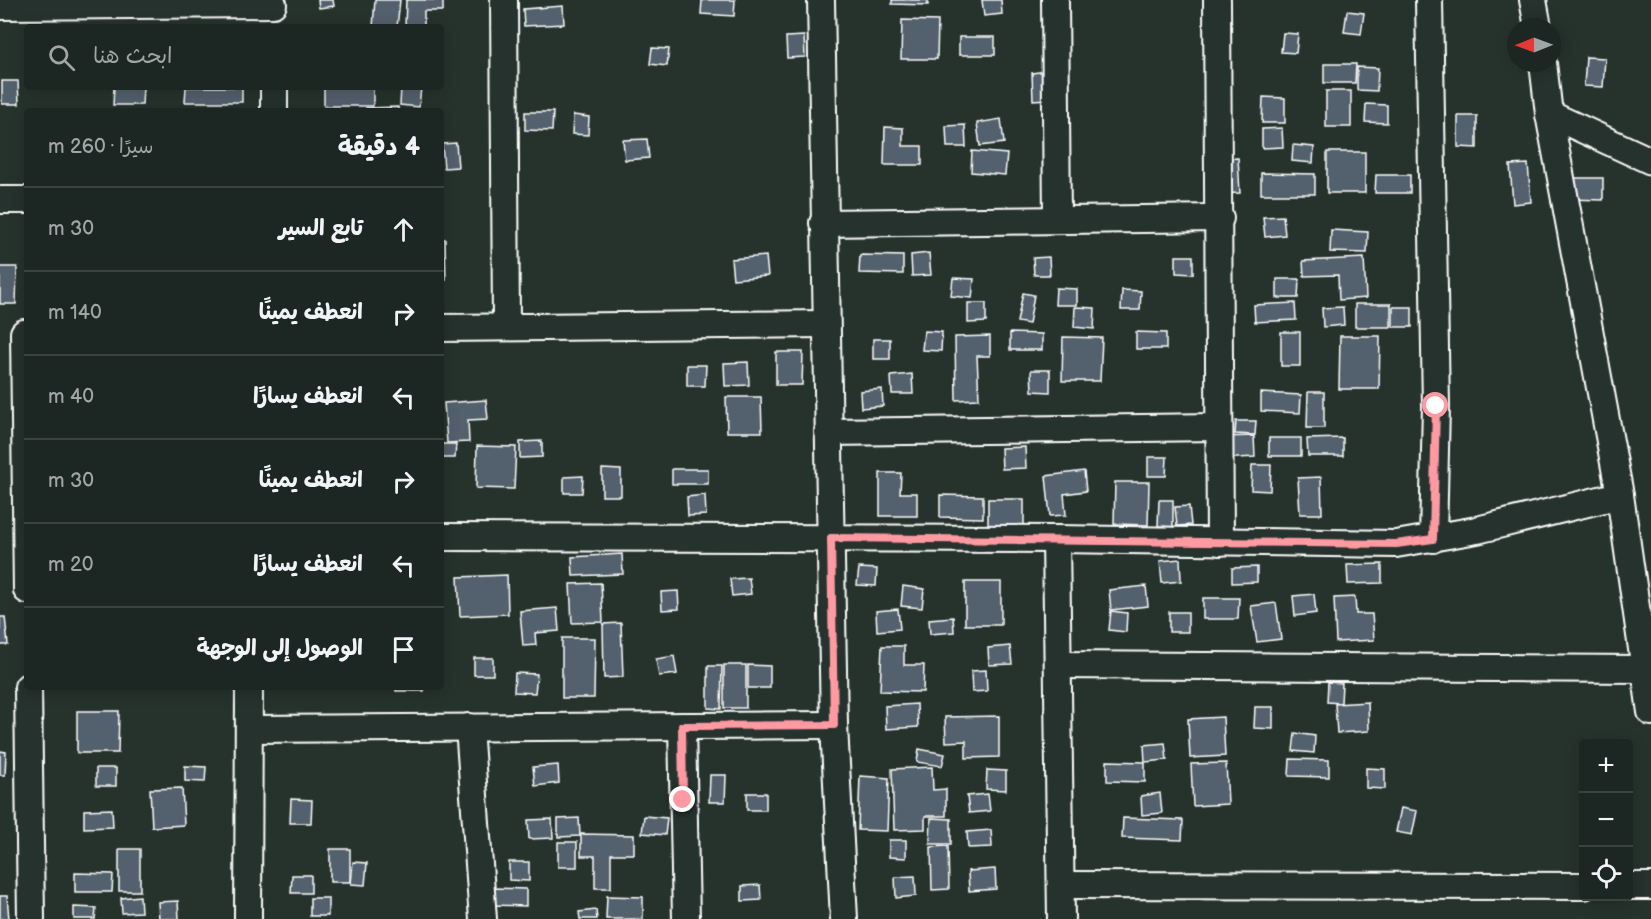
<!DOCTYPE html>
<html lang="ar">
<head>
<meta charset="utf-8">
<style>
  :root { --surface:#1c2622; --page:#29322f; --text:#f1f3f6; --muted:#a0a5a5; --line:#3a4340 }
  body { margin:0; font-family:"Balsamiq Sans","Playpen Sans Arabic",sans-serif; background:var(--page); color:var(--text); direction:rtl }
  .controls { position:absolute; right:18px; bottom:18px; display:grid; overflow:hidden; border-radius:6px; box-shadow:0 3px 15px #0003 }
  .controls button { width:54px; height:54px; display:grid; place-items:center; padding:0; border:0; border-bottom:2px solid var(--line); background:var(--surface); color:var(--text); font:30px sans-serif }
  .compass { position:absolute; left:1507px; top:18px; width:54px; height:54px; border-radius:50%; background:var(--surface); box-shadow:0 3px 15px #0003; rotate:269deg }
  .stop { position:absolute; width:18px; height:18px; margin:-14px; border:4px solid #ff9aa2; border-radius:50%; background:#fff }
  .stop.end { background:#ff9aa2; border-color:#fff; box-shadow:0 2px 6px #0008 }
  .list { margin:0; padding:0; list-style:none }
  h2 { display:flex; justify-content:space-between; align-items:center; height:78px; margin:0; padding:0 24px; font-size:26px }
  h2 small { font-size:20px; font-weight:400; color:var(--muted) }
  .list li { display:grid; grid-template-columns:39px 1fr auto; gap:18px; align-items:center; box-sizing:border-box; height:84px; padding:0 24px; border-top:2px solid var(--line) }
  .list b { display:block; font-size:22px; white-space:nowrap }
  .list em { font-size:20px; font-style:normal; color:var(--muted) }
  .icon { flex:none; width:33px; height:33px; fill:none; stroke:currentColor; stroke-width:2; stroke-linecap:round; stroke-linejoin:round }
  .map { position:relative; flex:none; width:1651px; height:919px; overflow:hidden; direction:ltr }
  .search { position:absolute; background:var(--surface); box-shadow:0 3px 15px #0003; left:24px; top:24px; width:420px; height:66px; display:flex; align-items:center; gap:15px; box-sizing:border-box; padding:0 21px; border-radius:6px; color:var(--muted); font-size:22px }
  .panel { position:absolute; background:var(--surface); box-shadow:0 3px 15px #0003; left:24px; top:108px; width:420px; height:582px; border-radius:6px; direction:rtl }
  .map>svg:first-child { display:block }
  .building { fill:#52606d; stroke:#fff; stroke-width:1.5 }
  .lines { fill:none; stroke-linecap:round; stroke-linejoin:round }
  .street-casing { stroke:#fff; stroke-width:30 }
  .street { stroke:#26332d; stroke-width:26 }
  .route { stroke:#ff9aa2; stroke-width:8 }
</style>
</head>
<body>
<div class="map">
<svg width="1651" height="919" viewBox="0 0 1651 919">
  <rect width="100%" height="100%" fill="#26332d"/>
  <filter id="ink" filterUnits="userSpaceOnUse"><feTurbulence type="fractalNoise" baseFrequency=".0167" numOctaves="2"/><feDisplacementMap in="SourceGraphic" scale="12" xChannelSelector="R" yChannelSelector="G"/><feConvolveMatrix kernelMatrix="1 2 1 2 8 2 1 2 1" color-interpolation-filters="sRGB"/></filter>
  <g filter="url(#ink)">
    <g class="building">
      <path d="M318,0H333L334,6L319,8Z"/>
      <path d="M375,0H400L397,27H373Z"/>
      <path d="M406,0H443V11H424V27H405Z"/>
      <path d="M702,0H735L734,16L701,14Z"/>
      <path d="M892,0H928V5L892,4Z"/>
      <path d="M982,0H1001L1002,14L984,16Z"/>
      <path d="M563,6L564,24L524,26L523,9Z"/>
      <path d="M1347,11L1364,13L1361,34L1344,32Z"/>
      <path d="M902,20L938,21L937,59H901Z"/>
      <path d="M1283,33L1298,34L1296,53L1281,52Z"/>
      <path d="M804,36L805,57L787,58L786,37Z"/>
      <rect x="959" y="37" width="36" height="18"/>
      <path d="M652,48L669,49L667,66L650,64Z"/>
      <path d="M1586,57L1605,58L1603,87L1584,86Z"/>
      <path d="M1324,64H1356L1355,83H1324Z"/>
      <path d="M1357,67L1378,68L1377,91L1357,90Z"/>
      <path d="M1046,71L1048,99L1033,100L1032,73Z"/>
      <path d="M2,81H18L19,104H2Z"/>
      <path d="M114,87H143L142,105H113Z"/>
      <path d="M186,87H242V102H185Z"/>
      <rect x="324" y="87" width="49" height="19"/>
      <path d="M401,87H421L419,107L400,105Z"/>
      <rect x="1326" y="91" width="25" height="36"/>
      <path d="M1263,97L1285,98V123H1262Z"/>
      <path d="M1366,104L1387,105V123L1365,122Z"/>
      <path d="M398,107V111H366V108Z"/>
      <path d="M525,112H553L552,131L525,130Z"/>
      <path d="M573,115L589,117L588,135L572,134Z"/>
      <path d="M1458,116H1477V148L1458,147Z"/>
      <path d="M1001,119L1004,143L980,146L977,123Z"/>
      <path d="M965,125L966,147H947L946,126Z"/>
      <path d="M885,127L903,128V146H922V165H884Z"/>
      <path d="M1282,128L1283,147L1262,148V129Z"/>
      <path d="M647,139L649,158L625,160L623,140Z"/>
      <path d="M456,143L458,167L444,168L442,144Z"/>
      <path d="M1293,145L1314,147L1313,163L1292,161Z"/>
      <path d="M972,151L1007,154L1005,175L971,172Z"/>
      <rect x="1327" y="152" width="38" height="41"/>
      <path d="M1238,158L1240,193L1216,194L1214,159Z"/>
      <path d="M1528,164L1531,202L1513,204L1510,165Z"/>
      <path d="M1261,173L1315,174V194H1261Z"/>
      <path d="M1376,175H1410V193H1375Z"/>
      <path d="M1567,178H1603V200L1567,199Z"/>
      <path d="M1283,216L1285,235L1265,237L1263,217Z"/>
      <path d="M1331,230L1368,232L1367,253L1330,252Z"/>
      <path d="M441,239H445L446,280H441Z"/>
      <path d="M929,253L931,275L912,276L911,255Z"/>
      <path d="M860,255L903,256V274L859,273Z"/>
      <path d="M766,256L768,276L733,279L731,259Z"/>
      <path d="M1176,256H1193V274L1176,273Z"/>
      <path d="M1049,257L1050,275H1034L1033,258Z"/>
      <path d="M1364,258L1366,298L1339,300L1338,275L1304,276L1303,261Z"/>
      <path d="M0,267H17L16,304H0Z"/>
      <path d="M953,278L974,279L972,298L951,296Z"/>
      <path d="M1277,279H1299L1298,298H1277Z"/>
      <path d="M1056,288L1077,289V305H1055Z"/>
      <path d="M1122,290L1141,291L1140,310H1121Z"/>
      <path d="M1023,293L1034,295L1029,324L1017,322Z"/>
      <path d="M968,303H986V322L968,323Z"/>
      <path d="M1295,303L1296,320L1255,322L1254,305Z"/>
      <rect x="1355" y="304" width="36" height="23"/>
      <path d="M1075,307L1095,308L1094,329L1074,327Z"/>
      <path d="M1343,307L1344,325L1323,327L1322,308Z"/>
      <rect x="1393" y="307" width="19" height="20"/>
      <path d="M924,331L942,332L941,351L922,350Z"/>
      <path d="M1136,332L1166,333V349H1136Z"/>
      <rect x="1281" y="332" width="19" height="34"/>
      <path d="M1010,333L1042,334V350H1010Z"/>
      <path d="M990,336V356H977L979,399L956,400L955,337Z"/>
      <path d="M1340,336H1380L1379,389H1339Z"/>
      <path d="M1063,337L1102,338L1100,381H1062Z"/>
      <rect x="873" y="339" width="17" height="20"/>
      <path d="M776,352H803L802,385H776Z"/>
      <path d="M748,362L749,385L725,386L724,363Z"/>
      <path d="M687,365H706L705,386H687Z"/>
      <path d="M1031,370H1050V392L1032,391Z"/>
      <path d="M912,374L913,394H892L891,376Z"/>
      <path d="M882,389L883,406L861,408L860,391Z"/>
      <path d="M1308,392H1324V428H1307Z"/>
      <path d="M1261,393L1301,395L1300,413L1261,411Z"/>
      <path d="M726,397H761L762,432H727Z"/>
      <path d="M486,400L488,419L468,420L469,442L447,443L444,403Z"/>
      <path d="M1236,421H1256L1255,435L1235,434Z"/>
      <path d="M1254,436L1255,457L1220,459V437Z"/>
      <rect x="1269" y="438" width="32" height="18"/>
      <path d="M1343,438V456H1308L1307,439Z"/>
      <path d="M542,441V457L520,458V442Z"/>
      <path d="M441,444H456L455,458H441Z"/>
      <path d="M477,446L516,447L514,489L476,488Z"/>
      <path d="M1025,447L1026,468L1002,469L1001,448Z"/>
      <path d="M1148,457H1167L1166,476H1148Z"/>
      <path d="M1252,465H1271L1270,491L1251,490Z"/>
      <path d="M602,469L621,470V496H602Z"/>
      <rect x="672" y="469" width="36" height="15"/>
      <path d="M1084,471L1086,491L1064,494L1066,515L1050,516L1046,476Z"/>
      <path d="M880,473H901L900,493H917V516H880Z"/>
      <path d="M583,476L582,493H564V477Z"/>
      <path d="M1321,477L1322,514H1300L1298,478Z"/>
      <path d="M1115,482H1149L1148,525L1114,524Z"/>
      <path d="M705,495L706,515L688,516L687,497Z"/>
      <path d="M940,495L983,496V518L940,517Z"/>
      <rect x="988" y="499" width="36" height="26"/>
      <path d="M1159,500H1173V527L1158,526Z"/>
      <path d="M1189,506L1191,525L1177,526L1175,507Z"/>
      <path d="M622,554L623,574L573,576L572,557Z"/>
      <path d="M1180,559L1181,581L1162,583L1160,561Z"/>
      <path d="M1382,564V583L1348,584L1347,565Z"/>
      <path d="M1257,567V582L1232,583V568Z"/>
      <path d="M859,568L877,569L876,586L857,585Z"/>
      <path d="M507,575L508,614L460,616L458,577Z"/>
      <path d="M749,578L751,594L732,596L730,579Z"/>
      <rect x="965" y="582" width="36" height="43"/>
      <path d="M601,583L603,622L572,623L570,584Z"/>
      <path d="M903,586L924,589L922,608L901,606Z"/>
      <path d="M1146,586L1148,606L1111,610L1109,590Z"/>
      <path d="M678,591L679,609L662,610L661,592Z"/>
      <path d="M1314,594L1316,613L1295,616L1293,596Z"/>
      <path d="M1355,597L1356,614H1372L1374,640L1336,642L1334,598Z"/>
      <path d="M1203,598H1239L1238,619H1203Z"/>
      <path d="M1276,603L1281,639L1257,642L1251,606Z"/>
      <path d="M557,608L559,631L535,633L536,645L523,646L520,611Z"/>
      <path d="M898,609L900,629L877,631L876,611Z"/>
      <path d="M1111,611L1127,613L1126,632L1109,630Z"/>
      <rect x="1169" y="612" width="19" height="20"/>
      <path d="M0,617H5L8,645H0Z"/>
      <path d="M953,617L954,632L930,634L929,619Z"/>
      <path d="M621,623L623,677L604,678L603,624Z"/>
      <path d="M562,638H595L594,698H562Z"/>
      <path d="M882,646H904V665H924L923,692L880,691Z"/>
      <path d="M1010,646L1012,664L989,665L988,648Z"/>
      <path d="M674,656L677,674L659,676L656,659Z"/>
      <rect x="474" y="658" width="19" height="17"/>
      <rect x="724" y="665" width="22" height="43"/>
      <path d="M748,665L770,666V688H748Z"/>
      <path d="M708,666H722L721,709L708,708Z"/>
      <path d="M986,670L987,691L972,692L971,671Z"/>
      <path d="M515,673L537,674L535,693L514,692Z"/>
      <path d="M1328,682L1342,683L1341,703L1327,702Z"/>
      <rect x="396" y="687" width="28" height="4"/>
      <path d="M1368,702L1369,731L1337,733L1335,704Z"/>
      <path d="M917,704L918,727L886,729L885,706Z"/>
      <path d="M1255,707H1273V729L1254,728Z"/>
      <path d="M77,711H119L118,753H77Z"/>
      <path d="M999,716V757L966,758V741L946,742L945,717Z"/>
      <path d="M1223,717L1225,756L1190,758L1188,719Z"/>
      <path d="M1295,733L1315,736L1314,753L1293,751Z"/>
      <path d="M1165,743L1167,760L1145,762L1144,745Z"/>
      <path d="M919,749L945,754L942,766L917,762Z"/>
      <path d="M0,751L6,752L5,775H0Z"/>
      <path d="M1290,759L1329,760V777L1289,776Z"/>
      <path d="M1107,761L1145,762V782L1107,781Z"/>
      <path d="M1226,763L1228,804L1193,806L1191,764Z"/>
      <path d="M558,765L559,783L535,786L533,767Z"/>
      <path d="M185,766L206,767L205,782L185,781Z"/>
      <path d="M932,767L933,790L946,789V816H925V829L894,830L892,769Z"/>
      <rect x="96" y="768" width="20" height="18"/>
      <path d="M1366,768L1385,769V789L1366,788Z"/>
      <path d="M987,770L1006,771V790L986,789Z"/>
      <path d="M710,775H726L725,802H709Z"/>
      <path d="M860,776L889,778L887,831L858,830Z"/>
      <path d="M182,788L184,825L152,827L150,789Z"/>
      <rect x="747" y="793" width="19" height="17"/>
      <path d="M1160,793L1162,813L1142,815L1141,796Z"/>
      <path d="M988,794L990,811L969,813L967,796Z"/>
      <path d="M291,799L312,800L311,823H290Z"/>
      <path d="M1401,808L1417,811L1412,835L1396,832Z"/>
      <path d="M112,809L113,827L84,828V810Z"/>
      <path d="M644,816L667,818L665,835L642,833Z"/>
      <path d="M579,818L580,836L558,837V819Z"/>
      <path d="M931,818L951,819V844H930Z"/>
      <path d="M1123,818L1183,820L1182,840L1122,838Z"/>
      <path d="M552,819L553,838L529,839L528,820Z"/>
      <path d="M991,830L992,847L968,848L967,832Z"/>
      <path d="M581,834L634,835V854H611V888H595V856H581Z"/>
      <path d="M889,840H906V858L889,857Z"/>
      <rect x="558" y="842" width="19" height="25"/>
      <path d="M948,846L949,889L932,890L931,847Z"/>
      <rect x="119" y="849" width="21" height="42"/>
      <rect x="330" y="849" width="20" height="33"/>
      <path d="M353,862L367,863L365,885L351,884Z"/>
      <path d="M509,862H529V881L509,880Z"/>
      <path d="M995,869L996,889L969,891L968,871Z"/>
      <path d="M75,873L113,874L112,892H75Z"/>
      <path d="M292,875H311V893H291Z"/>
      <path d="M915,876L916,896L896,898L895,877Z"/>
      <path d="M760,885L761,900L742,901V886Z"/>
      <path d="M493,888L526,889V906L492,905Z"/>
      <path d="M0,896H7L9,919H0Z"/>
      <path d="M140,896L141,912L122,913L121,898Z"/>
      <path d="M607,896L643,897V919H606Z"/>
      <rect x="310" y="898" width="18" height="18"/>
      <path d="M178,901L179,919H159L158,902Z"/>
      <path d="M74,907L96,908L95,919H74Z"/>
      <path d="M596,910L597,919H580L579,912Z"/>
    </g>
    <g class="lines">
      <g class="street-casing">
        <g id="street">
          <path d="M504,0L506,327"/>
          <path d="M821,0L834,725L844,919"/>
          <path d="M1055,0L1057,220"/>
          <path d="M1217,0L1220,542"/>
          <path d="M1429,0L1436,406L1433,539"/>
          <path d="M1533,0L1538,27"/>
          <path d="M0,6L273,4"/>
          <path d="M1543,63L1549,114L1620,495L1651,712"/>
          <path d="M274,87V111"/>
          <path d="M1549,114L1651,161"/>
          <path d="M0,200H27"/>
          <path d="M823,223L1220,218"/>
          <path d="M441,328L825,324"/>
          <path d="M24,333L27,590"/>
          <path d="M828,432L1217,427"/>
          <path d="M441,537L1056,539L1396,544L1477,530L1620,495"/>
          <path d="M1056,539L1061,919"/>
          <path d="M1058,665L1643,669"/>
          <path d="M28,687L31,919"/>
          <path d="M682,726L686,919"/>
          <path d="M469,727L483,919"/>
          <path d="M249,729L834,725"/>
          <path d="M1061,885L1584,886"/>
          <path d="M1628,886H1651"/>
          <path d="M248,919L249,687"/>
        </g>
      </g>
      <use href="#street" class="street"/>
    </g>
  </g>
  <g class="lines" filter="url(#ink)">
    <path class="route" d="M683,800L682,726L834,725L831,538L1396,544L1433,539L1436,406"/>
  </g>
</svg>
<div class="controls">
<button>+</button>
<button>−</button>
<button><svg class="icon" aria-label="locate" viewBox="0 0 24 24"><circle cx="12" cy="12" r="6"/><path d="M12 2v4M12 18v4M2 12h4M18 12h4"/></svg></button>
</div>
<svg class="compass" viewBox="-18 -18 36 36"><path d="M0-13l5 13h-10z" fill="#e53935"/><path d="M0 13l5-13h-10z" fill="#a0a5a5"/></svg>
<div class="stop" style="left:1436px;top:406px"></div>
<div class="stop end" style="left:683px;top:800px"></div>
<div class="search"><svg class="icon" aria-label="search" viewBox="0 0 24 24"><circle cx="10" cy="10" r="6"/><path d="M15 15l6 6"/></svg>ابحث هنا</div>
<section class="panel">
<h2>4 دقيقة<small>سيرًا · 260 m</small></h2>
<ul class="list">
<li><svg class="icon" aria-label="ahead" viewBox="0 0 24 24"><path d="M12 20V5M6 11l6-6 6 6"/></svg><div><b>تابع السير</b></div><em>30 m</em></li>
<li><svg class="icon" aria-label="right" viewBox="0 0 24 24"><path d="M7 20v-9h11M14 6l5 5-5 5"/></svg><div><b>انعطف يمينًا</b></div><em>140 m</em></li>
<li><svg class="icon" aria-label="left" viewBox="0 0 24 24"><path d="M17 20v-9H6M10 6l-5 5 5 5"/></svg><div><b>انعطف يسارًا</b></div><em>40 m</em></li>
<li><svg class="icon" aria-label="right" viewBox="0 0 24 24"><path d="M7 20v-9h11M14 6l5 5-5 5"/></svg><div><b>انعطف يمينًا</b></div><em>30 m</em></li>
<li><svg class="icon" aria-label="left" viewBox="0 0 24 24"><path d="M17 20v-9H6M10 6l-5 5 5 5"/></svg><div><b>انعطف يسارًا</b></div><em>20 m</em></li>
<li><svg class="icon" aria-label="arrive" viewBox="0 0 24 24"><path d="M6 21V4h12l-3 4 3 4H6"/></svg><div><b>الوصول إلى الوجهة</b></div></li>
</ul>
</section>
</div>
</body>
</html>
